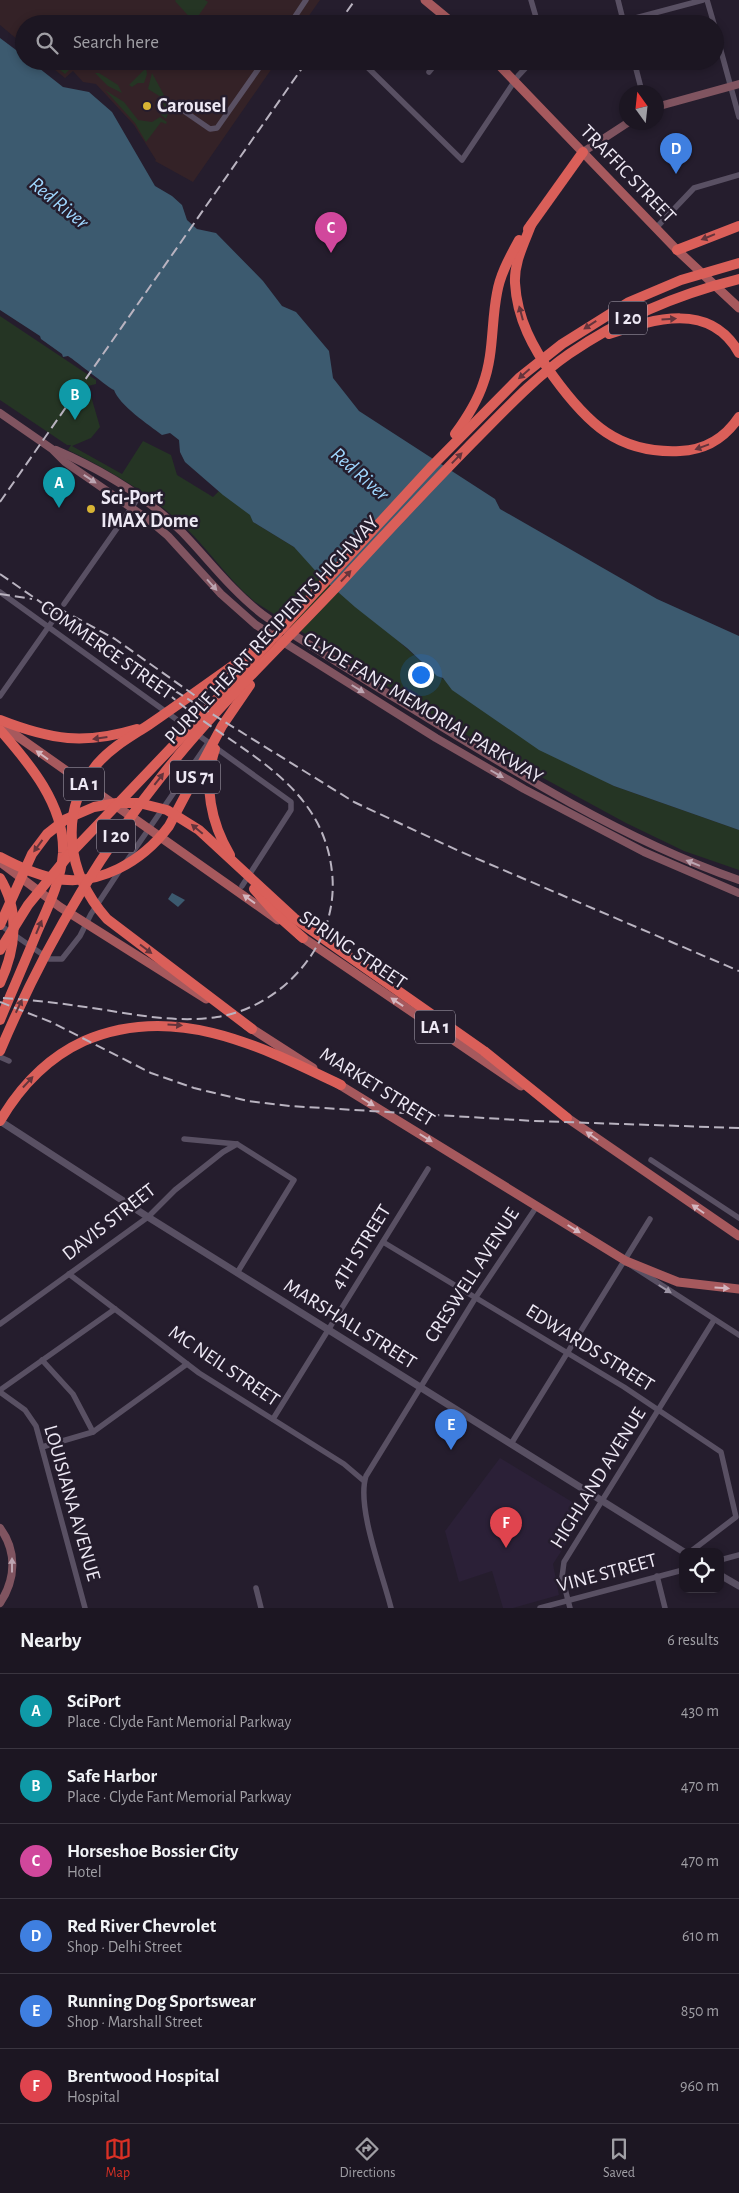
<!DOCTYPE html>
<html lang="en">
<head>
<meta charset="utf-8">
<style>
  :root { --surface:#1c1622; --page:#29232f; --text:#f1f3f6; --muted:#a09fa5; --line:#3a3540; --accent:#d93025 }
  body { margin:0; font-family:"Alegreya Sans",sans-serif; background:var(--page); color:var(--text) }
  .controls { position:absolute; right:15px; bottom:15px; display:grid; overflow:hidden; border-radius:10px; box-shadow:0 2px 8px #0003 }
  .controls button { width:45px; height:45px; display:grid; place-items:center; padding:0; border:0; border-bottom:1px solid var(--line); background:var(--surface); color:var(--text); font:25px sans-serif }
  .compass { position:absolute; left:619px; top:85px; width:45px; height:45px; border-radius:50%; background:var(--surface); box-shadow:0 2px 8px #0003; rotate:345deg }
  .you { position:absolute; left:420px; top:674px; width:18px; height:18px; margin:-12px; border:4px solid #fff; border-radius:50%; background:#1a73e8; box-shadow:0 0 0 8px #1a73e833 }
  .badge { display:grid; place-items:center; width:32px; height:32px; border-radius:50%; background:var(--accent); color:#fff; font-size:16px; font-weight:700 }
  .pin { position:absolute; translate:-50% -41px; filter:drop-shadow(0 1px 2px #0008) }
  .pin::after { content:''; position:absolute; top:26px; width:18px; height:15px; background:inherit; clip-path:polygon(0 0,100% 0,50% 100%) }
  .list { margin:0; padding:0; list-style:none }
  h2 { display:flex; justify-content:space-between; align-items:center; height:65px; margin:0; padding:0 20px; font-size:21px }
  h2 small { font-size:16px; font-weight:400; color:var(--muted) }
  .list li { display:grid; grid-template-columns:32px 1fr auto; gap:15px; align-items:center; box-sizing:border-box; height:75px; padding:0 20px; border-top:1px solid var(--line) }
  .list b { display:block; font-size:19px; white-space:nowrap }
  .list p { margin:0; font-size:16px; white-space:nowrap; color:var(--muted) }
  .list em { font-size:16px; font-style:normal; color:var(--muted) }
  .icon { flex:none; width:28px; height:28px; fill:none; stroke:currentColor; stroke-width:2; stroke-linecap:round; stroke-linejoin:round }
  .map { position:relative; flex:none; width:739px; height:1608px; overflow:hidden }
  .search { position:absolute; background:var(--surface); box-shadow:0 2px 8px #0003; left:15px; right:15px; top:15px; height:55px; display:flex; align-items:center; gap:12px; box-sizing:border-box; padding:0 18px; border-radius:28px; color:var(--muted); font-size:19px }
  .sheet { height:515px; background:var(--surface) }
  nav { display:flex; justify-content:space-around; align-items:center; box-sizing:border-box; height:70px; border-top:1px solid var(--line); background:var(--surface); font-size:14px; color:var(--muted) }
  nav a { display:grid; justify-items:center; gap:2px }
  nav .on { color:var(--accent) }
  .map>svg:first-child { display:block }
  .commercial { fill:#342227 }
  .built { fill:#2b2037 }
  .green { fill:#253524 }
  .water { fill:#3c5a6f }
  .lines { fill:none; stroke-linecap:round; stroke-linejoin:round }
  .minor { stroke:#595063; stroke-width:5.5 }
  .tertiary { stroke:#595063; stroke-width:7 }
  .secondary { stroke:#805460; stroke-width:8 }
  .primary { stroke:#a6595d; stroke-width:9 }
  .motorway { stroke:#da5f59; stroke-width:10 }
  .rail { stroke:#b9b3c0; stroke-width:2; stroke-dasharray:10 5; stroke-linecap:butt }
  .oneway { fill:#64343c }
  .oneway2 { fill:#bca5b1 }
  .oneway3 { fill:#d4b6bf }
  .oneway4 { fill:#9c94a4 }
  .poi-dot { fill:#d8b434; stroke:#251d2d; stroke-width:2 }
  .labels { text-anchor:middle; dominant-baseline:central; stroke-width:5; stroke-linejoin:round; paint-order:stroke }
  .shield { fill:#251d2d; stroke:#b1abb8; stroke-width:1 }
  .shield-label { font-size:19px; font-weight:bold; fill:#ede8f4 }
  .poi-label { font-size:20px; font-weight:bold; fill:#ede8f4; stroke:#251d2d; text-anchor:start }
  .street-label { font-size:20px; fill:#ede8f4; stroke:#251d2d }
  .water-label { font-size:21px; font-style:italic; fill:#9fd6fe; stroke:#251d2d }
</style>
</head>
<body>
<div class="map">
<svg width="739" height="1608" viewBox="0 0 739 1608">
  <rect width="100%" height="100%" fill="#251d2d"/>
  <g class="commercial">
    <path d="M0,0H320L303,24H24V45L0,25Z"/>
    <path d="M44,61H277L193,182L155,161L156,160L134,125L96,84L83,82L73,71L65,78Z"/>
  </g>
  <path class="built" d="M500,1458L587,1511L553,1564L559,1595L513,1608H503L492,1571L459,1582L445,1531Z"/>
  <g class="green">
    <path d="M176,0H205L208,2L194,22L175,1Z"/>
    <path d="M49,61H67L74,65L65,74Z"/>
    <path d="M146,68L147,74L144,83H138L132,87L129,85Z"/>
    <path d="M95,73H99L118,85L122,93L108,86Z"/>
    <path d="M152,73L164,95L161,97L148,89Z"/>
    <path d="M105,90L124,102L138,120L152,122L160,117L167,122L166,124L161,122L146,142L135,123Z"/>
    <path d="M166,98L169,111L166,119L161,115L164,106L162,100Z"/>
    <path d="M0,316L96,380V384L88,386L100,427L91,438L72,446L122,474L143,441L171,455L177,475L213,497L219,491L251,515L253,522L294,547L434,673L583,769L614,786L739,830V870L684,851L626,823L499,754L436,717L255,602C225,577 204,542 174,517C142,489 105,468 68,450L71,445H67L0,400Z"/>
  </g>
  <g class="water">
    <path d="M0,38L24,56V61H30L63,87L89,92L112,112L155,186L172,196L182,205L187,220L197,229L216,233L263,281L282,306L296,312L329,351L333,378L359,411L495,499L500,509L657,599L739,636V830L614,786L539,750L452,690L443,678L437,676L407,648L355,607L321,577L294,547L253,522L250,515L223,495L185,462L180,452L179,440L170,433L162,435C149,425 119,405 114,390C110,389 76,361 68,356L63,357L62,354L41,339L40,336L0,310Z"/>
    <path d="M172,893L185,900L178,907L168,899Z"/>
  </g>
  <g class="lines">
    <g class="minor">
      <path d="M531,0L538,24"/>
      <path d="M618,0L624,24"/>
      <path d="M707,0L714,24"/>
      <path d="M290,24L306,0"/>
      <path d="M613,24L703,0"/>
      <path d="M715,29L739,117"/>
      <path d="M361,61L462,160L518,76L532,61"/>
      <path d="M634,61L642,92"/>
      <path d="M429,72L438,61"/>
      <path d="M181,109L210,129L217,128L264,61"/>
      <path d="M656,228L694,188L739,175"/>
      <path d="M0,592L291,802V810L242,886"/>
      <path d="M64,604L139,497"/>
      <path d="M0,696L54,619"/>
      <path d="M126,862L208,743"/>
      <path d="M0,925L49,959H62L80,936L91,914L120,870"/>
      <path d="M0,1057L9,1061"/>
      <path d="M184,1139L237,1144L294,1180L237,1273"/>
      <path d="M651,1160L739,1218"/>
      <path d="M383,1242L624,1387L721,1452L736,1517L690,1552"/>
      <path d="M629,1264L739,1335"/>
      <path d="M69,1274L199,1373L344,1464L364,1481"/>
      <path d="M0,1324L148,1217L175,1190L223,1152L237,1144"/>
      <path d="M42,1360L73,1394L93,1432"/>
      <path d="M0,1390L115,1309"/>
      <path d="M0,1392L25,1410L36,1426L85,1608"/>
      <path d="M273,1419L428,1169"/>
      <path d="M511,1444L650,1219"/>
      <path d="M42,1447L93,1432L187,1364"/>
      <path d="M720,1560L739,1555"/>
      <path d="M657,1576L665,1608"/>
      <path d="M256,1588L261,1608"/>
      <path d="M391,1608C383,1575 356,1507 366,1476L476,1297L537,1206"/>
      <path d="M540,1608L683,1570"/>
      <path d="M570,1608L562,1577L564,1562L714,1320"/>
    </g>
    <g class="tertiary">
      <path d="M0,1121L148,1217L684,1552"/>
      <path d="M720,1575L739,1586"/>
    </g>
    <g class="secondary">
      <path d="M656,107L739,84"/>
      <path d="M583,152L629,122"/>
      <path d="M0,413L52,449L65,462L149,520L168,536L221,594L256,625L436,738L524,789L644,852L739,893"/>
      <path d="M56,450C102,470 147,497 182,532C209,560 231,590 262,614C277,625 294,635 310,645C340,664 370,683 400,701C508,768 619,838 739,880"/>
      <path d="M0,1528C17,1551 16,1579 0,1603"/>
    </g>
    <g class="primary">
      <path d="M425,0L454,24"/>
      <path d="M495,61L677,250L739,308"/>
      <path d="M0,724L278,920"/>
      <path d="M0,862L60,907L206,999"/>
      <path d="M299,935L521,1086"/>
      <path d="M246,1025L313,1068"/>
      <path d="M335,1082L626,1261L678,1282L739,1289"/>
      <path d="M563,1115L739,1236"/>
    </g>
    <g class="motorway">
      <path d="M531,225C524,244 514,262 515,283C517,319 533,348 553,376C587,423 618,454 680,451C705,450 725,438 739,417"/>
      <path d="M528,229L583,152"/>
      <path d="M677,250L739,226"/>
      <path d="M609,334C654,319 710,301 739,353"/>
      <path d="M455,434C466,419 477,402 483,384C494,355 491,323 497,293C500,274 510,257 519,240"/>
      <path d="M0,720C51,740 84,745 137,729"/>
      <path d="M0,730C29,763 65,805 63,853C61,881 48,907 37,932C25,962 12,991 0,1020"/>
      <path d="M215,749C203,785 211,823 230,855"/>
      <path d="M0,857C17,866 34,874 53,878C98,888 143,861 169,826L222,726L250,685"/>
      <path d="M0,878C20,911 16,949 0,983"/>
      <path d="M254,889L277,915L303,938"/>
      <path d="M0,925L32,854L47,834L66,819L94,807L117,803H139L167,810L199,830L294,918L484,1051L567,1118"/>
      <path d="M0,950L28,905L68,856L193,725L432,466L519,378L562,344L629,302L681,280L739,263"/>
      <path d="M252,1029L107,919C67,874 57,812 98,763C113,746 132,736 150,724C186,699 221,674 256,649"/>
      <path d="M0,1051C42,952 94,861 161,777C215,708 280,647 340,583C383,536 427,489 472,443C503,412 533,379 569,354C621,318 678,294 739,279"/>
      <path d="M0,1121C20,1087 47,1058 84,1041C174,1002 260,1046 341,1085"/>
    </g>
    <g class="rail">
      <path d="M338,24L355,0"/>
      <path d="M0,502L307,61"/>
      <path d="M0,574L117,655L354,802L459,851L739,971"/>
      <path d="M0,594L32,599"/>
      <path d="M60,609L115,639L211,707"/>
      <path d="M3,998C28,1000 53,1002 78,1006C124,1012 171,1024 217,1017C257,1011 293,985 314,951C329,927 335,899 332,872C322,779 234,750 172,697"/>
      <path d="M0,1002L51,1022L151,1073L194,1088L248,1101L290,1106L534,1121L739,1128"/>
    </g>
  </g>
  <defs><path id="oneway-solid" d="M-6-.8H1V-3.2L6.5 0L1 3.2V.8H-6Z" transform="scale(1.25)"/></defs>
  <g class="oneway">
    <use href="#oneway-solid" transform="translate(708 237) rotate(158)"/>
    <use href="#oneway-solid" transform="translate(521 313) rotate(-105)"/>
    <use href="#oneway-solid" transform="translate(669 319) rotate(-4)"/>
    <use href="#oneway-solid" transform="translate(590 325) rotate(147)"/>
    <use href="#oneway-solid" transform="translate(524 374) rotate(139)"/>
    <use href="#oneway-solid" transform="translate(702 447) rotate(160)"/>
    <use href="#oneway-solid" transform="translate(457 458) rotate(-46)"/>
    <use href="#oneway-solid" transform="translate(346 576) rotate(-47)"/>
    <use href="#oneway-solid" transform="translate(100 738) rotate(172)"/>
    <use href="#oneway-solid" transform="translate(159 779) rotate(-52)"/>
    <use href="#oneway-solid" transform="translate(197 829) rotate(-140)"/>
    <use href="#oneway-solid" transform="translate(38 846) rotate(126)"/>
    <use href="#oneway-solid" transform="translate(39 927) rotate(-67)"/>
    <use href="#oneway-solid" transform="translate(146 949) rotate(37)"/>
    <use href="#oneway-solid" transform="translate(19 1006) rotate(-65)"/>
    <use href="#oneway-solid" transform="translate(175 1025) rotate(4)"/>
    <use href="#oneway-solid" transform="translate(28 1082) rotate(-47)"/>
  </g>
  <g class="oneway2">
    <use href="#oneway-solid" transform="translate(90 479) rotate(34)"/>
    <use href="#oneway-solid" transform="translate(212 585) rotate(48)"/>
    <use href="#oneway-solid" transform="translate(358 689) rotate(32)"/>
    <use href="#oneway-solid" transform="translate(497 774) rotate(30)"/>
    <use href="#oneway-solid" transform="translate(693 863) rotate(-158)"/>
    <use href="#oneway-solid" transform="translate(12 1565) rotate(-90)"/>
  </g>
  <g class="oneway3">
    <use href="#oneway-solid" transform="translate(42 755) rotate(-144)"/>
    <use href="#oneway-solid" transform="translate(249 899) rotate(-144)"/>
    <use href="#oneway-solid" transform="translate(397 1002) rotate(-146)"/>
    <use href="#oneway-solid" transform="translate(368 1102) rotate(32)"/>
    <use href="#oneway-solid" transform="translate(592 1136) rotate(-145)"/>
    <use href="#oneway-solid" transform="translate(426 1138) rotate(32)"/>
    <use href="#oneway-solid" transform="translate(698 1209) rotate(-145)"/>
    <use href="#oneway-solid" transform="translate(574 1229) rotate(32)"/>
    <use href="#oneway-solid" transform="translate(722 1288) rotate(4)"/>
  </g>
  <use class="oneway4" href="#oneway-solid" transform="translate(665 1289) rotate(32)"/>
  <g class="poi-dot">
    <circle cx="147" cy="106" r="5"/>
    <circle cx="91" cy="509" r="5"/>
  </g>
  <g class="labels">
    <g class="shield">
      <rect x="609" y="301.5" width="38" height="33" rx="4"/>
      <rect x="170" y="760.5" width="50" height="33" rx="4"/>
      <rect x="64" y="767.5" width="40" height="33" rx="4"/>
      <rect x="97" y="819.5" width="38" height="33" rx="4"/>
      <rect x="415" y="1010.5" width="40" height="33" rx="4"/>
    </g>
    <g class="shield-label">
      <text x="628" y="318">I 20</text>
      <text x="195" y="777">US 71</text>
      <text x="84" y="784">LA 1</text>
      <text x="116" y="836">I 20</text>
      <text x="435" y="1027">LA 1</text>
    </g>
    <g class="poi-label">
      <text x="157" y="106">Carousel</text>
      <text x="101" y="498">Sci-Port<tspan x="101" dy="23">IMAX Dome</tspan></text>
    </g>
    <g class="street-label">
      <text transform="translate(628 174) rotate(46)">TRAFFIC STREET</text>
      <text transform="translate(272 630) rotate(-47)">PURPLE HEART RECIPIENTS HIGHWAY</text>
      <text transform="translate(107 650) rotate(35)">COMMERCE STREET</text>
      <text transform="translate(423 708) rotate(31)">CLYDE FANT MEMORIAL PARKWAY</text>
      <text transform="translate(353 950) rotate(34)">SPRING STREET</text>
      <text transform="translate(377 1087) rotate(32)">MARKET STREET</text>
      <text transform="translate(109 1222) rotate(-38)">DAVIS STREET</text>
      <text transform="translate(361 1247) rotate(-58)">4TH STREET</text>
      <text transform="translate(472 1275) rotate(-57)">CRESWELL AVENUE</text>
      <text transform="translate(350 1324) rotate(32)">MARSHALL STREET</text>
      <text transform="translate(590 1348) rotate(32)">EDWARDS STREET</text>
      <text transform="translate(224 1366) rotate(34)">MC NEIL STREET</text>
      <text transform="translate(598 1478) rotate(-58)">HIGHLAND AVENUE</text>
      <text transform="translate(72 1503) rotate(74)">LOUISIANA AVENUE</text>
      <text transform="translate(607 1573) rotate(-15)">VINE STREET</text>
    </g>
    <g class="water-label">
      <text transform="translate(59 203) rotate(39)">Red River</text>
      <text transform="translate(360 474) rotate(41)">Red River</text>
    </g>
  </g>
</svg>
<div class="controls">
<button><svg class="icon" aria-label="locate" viewBox="0 0 24 24"><circle cx="12" cy="12" r="6"/><path d="M12 2v4M12 18v4M2 12h4M18 12h4"/></svg></button>
</div>
<svg class="compass" viewBox="-18 -18 36 36"><path d="M0-13l5 13h-10z" fill="#e53935"/><path d="M0 13l5-13h-10z" fill="#a09fa5"/></svg>
<div class="you"></div>
<div class="pin badge" style="left:59px;top:508px;background:#0f9aa8">A</div>
<div class="pin badge" style="left:75px;top:420px;background:#0f9aa8">B</div>
<div class="pin badge" style="left:331px;top:253px;background:#d1479c">C</div>
<div class="pin badge" style="left:676px;top:174px;background:#3f7fe0">D</div>
<div class="pin badge" style="left:451px;top:1450px;background:#3f7fe0">E</div>
<div class="pin badge" style="left:506px;top:1548px;background:#e0444e">F</div>
<div class="search"><svg class="icon" aria-label="search" viewBox="0 0 24 24"><circle cx="10" cy="10" r="6"/><path d="M15 15l6 6"/></svg>Search here</div>
</div>
<section class="sheet">
<h2>Nearby<small>6 results</small></h2>
<ul class="list">
<li><span class="badge" style="background:#0f9aa8">A</span><div><b>SciPort</b><p>Place · Clyde Fant Memorial Parkway</p></div><em>430 m</em></li>
<li><span class="badge" style="background:#0f9aa8">B</span><div><b>Safe Harbor</b><p>Place · Clyde Fant Memorial Parkway</p></div><em>470 m</em></li>
<li><span class="badge" style="background:#d1479c">C</span><div><b>Horseshoe Bossier City</b><p>Hotel</p></div><em>470 m</em></li>
<li><span class="badge" style="background:#3f7fe0">D</span><div><b>Red River Chevrolet</b><p>Shop · Delhi Street</p></div><em>610 m</em></li>
<li><span class="badge" style="background:#3f7fe0">E</span><div><b>Running Dog Sportswear</b><p>Shop · Marshall Street</p></div><em>850 m</em></li>
<li><span class="badge" style="background:#e0444e">F</span><div><b>Brentwood Hospital</b><p>Hospital</p></div><em>960 m</em></li>
</ul>
</section>
<nav>
<a class="on"><svg class="icon" aria-label="map" viewBox="0 0 24 24"><path d="M3 6l6-2 6 2 6-2v14l-6 2-6-2-6 2zM9 4v14M15 6v14"/></svg>Map</a>
<a><svg class="icon" aria-label="directions" viewBox="0 0 24 24"><path d="M12 3l9 9-9 9-9-9zM9 14v-3h6M13 9l2 2-2 2"/></svg>Directions</a>
<a><svg class="icon" aria-label="saved" viewBox="0 0 24 24"><path d="M7 4h10v16l-5-4-5 4z"/></svg>Saved</a>
</nav>
</body>
</html>
